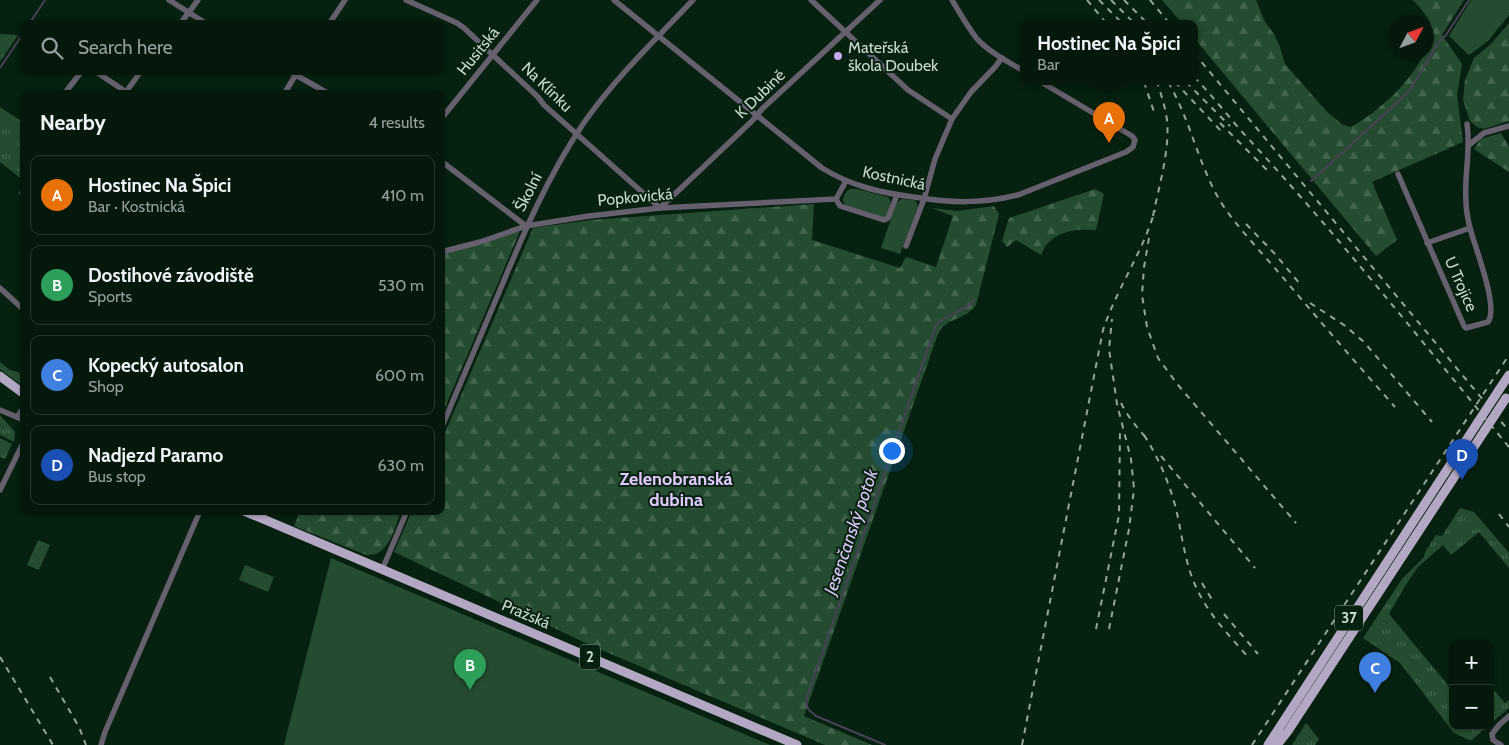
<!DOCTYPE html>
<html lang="en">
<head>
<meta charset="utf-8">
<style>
  :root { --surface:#04190b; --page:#0d2214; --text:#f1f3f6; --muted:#97a09d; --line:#25382c; --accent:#c8a6ef }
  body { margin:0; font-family:Cabin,sans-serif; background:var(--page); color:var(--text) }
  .controls { position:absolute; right:15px; bottom:15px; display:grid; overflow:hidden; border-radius:10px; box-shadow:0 1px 4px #0004 }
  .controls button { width:45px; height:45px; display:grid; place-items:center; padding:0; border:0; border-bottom:1px solid var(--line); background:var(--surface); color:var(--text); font:25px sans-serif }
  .compass { position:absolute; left:1389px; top:15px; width:45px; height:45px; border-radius:50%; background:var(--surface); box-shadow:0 1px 4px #0004; rotate:49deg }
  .you { position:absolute; left:891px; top:450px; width:18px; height:18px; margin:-12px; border:4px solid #fff; border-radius:50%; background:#1a73e8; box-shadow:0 0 0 8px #1a73e833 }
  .badge { display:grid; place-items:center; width:32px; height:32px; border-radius:50%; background:var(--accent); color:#fff; font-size:16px; font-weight:700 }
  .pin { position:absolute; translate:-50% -41px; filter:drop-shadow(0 1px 2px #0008) }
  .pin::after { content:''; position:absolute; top:26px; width:18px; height:15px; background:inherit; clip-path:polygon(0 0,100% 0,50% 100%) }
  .popup { position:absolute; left:1020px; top:20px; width:178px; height:65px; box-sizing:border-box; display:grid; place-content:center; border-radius:10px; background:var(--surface); filter:drop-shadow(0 1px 4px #0005); font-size:16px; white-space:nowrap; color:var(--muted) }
  .popup b { font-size:19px; color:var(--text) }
  .popup::after { content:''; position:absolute; left:50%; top:100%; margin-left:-10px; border:10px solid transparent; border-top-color:var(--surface) }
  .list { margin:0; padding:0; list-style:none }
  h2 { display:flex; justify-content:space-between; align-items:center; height:65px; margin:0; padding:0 20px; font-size:21px }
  h2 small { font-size:16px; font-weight:400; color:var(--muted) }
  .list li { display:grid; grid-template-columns:32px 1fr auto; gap:15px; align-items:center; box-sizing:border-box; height:80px; margin:0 10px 10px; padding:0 10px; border:1px solid var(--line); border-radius:10px }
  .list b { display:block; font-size:19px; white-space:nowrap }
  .list p { margin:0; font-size:16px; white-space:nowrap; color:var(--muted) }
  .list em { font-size:16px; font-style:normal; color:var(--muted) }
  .icon { flex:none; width:28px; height:28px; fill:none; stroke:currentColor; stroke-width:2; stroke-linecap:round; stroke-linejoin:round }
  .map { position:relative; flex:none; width:1509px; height:745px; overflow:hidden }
  .search { position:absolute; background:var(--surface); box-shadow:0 1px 4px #0004; left:20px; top:20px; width:425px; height:55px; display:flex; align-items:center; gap:12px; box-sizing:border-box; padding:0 18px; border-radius:10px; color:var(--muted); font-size:19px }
  .panel { position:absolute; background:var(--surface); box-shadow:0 1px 4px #0004; left:20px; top:90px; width:425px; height:425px; border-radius:10px }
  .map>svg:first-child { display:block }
  .grass { fill:url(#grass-tufts) }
  .forest { fill:url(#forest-firs) }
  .green { fill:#254c30 }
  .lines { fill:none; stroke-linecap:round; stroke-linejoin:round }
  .stream { stroke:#494155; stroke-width:2 }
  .minor { stroke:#66606e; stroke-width:5.5 }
  .primary { stroke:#b4a7c3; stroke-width:9 }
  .rail { stroke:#94a698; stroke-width:2; stroke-dasharray:6 6; stroke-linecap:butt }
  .primary-bridge { stroke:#b4a7c3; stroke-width:9 }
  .poi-dot { fill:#c8a6ef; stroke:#06210f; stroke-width:2 }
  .labels { text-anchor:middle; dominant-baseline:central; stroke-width:4; stroke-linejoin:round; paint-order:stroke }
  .shield { fill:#06210f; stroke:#90a294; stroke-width:1 }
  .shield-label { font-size:15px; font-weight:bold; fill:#cbdacd }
  .poi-label { font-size:16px; fill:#cbdacd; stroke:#06210f; text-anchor:start }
  .street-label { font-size:16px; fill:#cbdacd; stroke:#06210f }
  .neighbourhood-label { font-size:18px; font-weight:bold; fill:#e1c8ff; stroke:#06210f }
  .water-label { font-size:18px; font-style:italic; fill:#dcc5f8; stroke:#06210f }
</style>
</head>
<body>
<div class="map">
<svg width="1509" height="745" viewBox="0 0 1509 745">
  <defs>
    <pattern id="grass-tufts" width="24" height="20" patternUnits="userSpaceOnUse" patternTransform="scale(1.25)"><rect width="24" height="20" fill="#254c30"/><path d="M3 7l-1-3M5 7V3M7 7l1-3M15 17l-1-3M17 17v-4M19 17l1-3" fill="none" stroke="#43654d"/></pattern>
    <pattern id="forest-firs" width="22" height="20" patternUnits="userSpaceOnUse" patternTransform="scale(1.25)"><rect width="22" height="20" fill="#254c30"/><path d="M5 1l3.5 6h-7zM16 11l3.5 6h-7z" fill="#43654d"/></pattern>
  </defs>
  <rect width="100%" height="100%" fill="#06210f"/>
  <g class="grass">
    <path d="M0,34L18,35L0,62Z"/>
    <path d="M0,107L24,123V181L0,162Z"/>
    <path d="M0,362L10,370L24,374V387L0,369Z"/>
    <path d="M0,415L15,432L14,442L0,435Z"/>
    <path d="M0,438L12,444L5,459L0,457Z"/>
    <path d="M1460,508L1474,512L1509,553V568L1479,532L1451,555L1443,545L1418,567L1405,586L1389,614L1453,691V726H1487L1472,740H1469L1454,733L1400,663L1363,638L1402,579L1424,557L1425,552L1436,535L1442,536Z"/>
    <path d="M1494,690L1505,703L1509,700V708L1490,724V693Z"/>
    <path d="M1306,723L1319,739L1315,745H1292Z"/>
  </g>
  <g class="forest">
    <path d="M1162,0H1256L1265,22L1274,34L1280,47L1285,64L1327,112L1343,125L1351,127C1382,109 1408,84 1425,53L1426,52C1427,46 1432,39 1432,32C1433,20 1420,8 1413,0H1464L1442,35L1462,64L1457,95L1463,142L1372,182L1397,240L1376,256L1194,38V24H1183Z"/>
    <path d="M1509,23V121L1484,129L1477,127L1470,121L1463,100L1465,80L1474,58L1491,44Z"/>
    <path d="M1501,133L1509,147V172L1474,149L1481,139Z"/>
    <path d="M1095,189L1104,194L1096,230C1079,228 1058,231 1047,244C1044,247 1043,252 1041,255L1016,240L1007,247L1002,241L1009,218Z"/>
    <path d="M814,204L812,240L900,268L906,257L936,267L953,216L931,208L958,211L994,206L999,214L976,305C964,321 951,316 939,331L804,716L872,745H825L592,646L394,552L412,511H441V442L533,228L591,220Z"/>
    <path d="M520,231L441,417V255Z"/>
    <path d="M300,511H401C394,529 389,557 366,555L294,526Z"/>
  </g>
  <g class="green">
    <path d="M1471,0H1509V15L1488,41L1469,55L1449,36Z"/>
    <path d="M850,189H857L888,197L891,202L887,215L883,219L848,207L843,202C843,197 845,192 850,189Z"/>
    <path d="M901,199L915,200L918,206L900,254L881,248L896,204Z"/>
    <path d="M38,540L50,545L39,570L27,565Z"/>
    <path d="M331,558L770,745H284Z"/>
    <path d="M245,565L274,577L268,592L239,580Z"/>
  </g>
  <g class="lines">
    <g class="stream">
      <path d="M29,24L45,0"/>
      <path d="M0,68L24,32"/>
      <path d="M1311,181L1399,101L1410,90L1438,43L1446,35L1469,0"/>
      <path d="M885,745L816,716L808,709L806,700L936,325C947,314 964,312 974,300"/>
    </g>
    <g class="minor">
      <path d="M169,0L207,24"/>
      <path d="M406,0L457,23L464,28L538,97L544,105L660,208"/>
      <path d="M614,0L822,168C851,186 881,193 914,197C950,203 982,204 1018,195L1126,152L1133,147L1135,140L1132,136L1041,82"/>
      <path d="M811,0L908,90L952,119"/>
      <path d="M952,0C960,13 968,28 978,40C991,53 1008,62 1024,71"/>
      <path d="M180,24L198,0"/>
      <path d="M329,24L345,0"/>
      <path d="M95,71L129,94"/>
      <path d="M289,71L329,94"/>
      <path d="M126,92L141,71"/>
      <path d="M64,94L82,71"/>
      <path d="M284,94L298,71"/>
      <path d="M441,119L537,0"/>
      <path d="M1469,145L1484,133L1509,126"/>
      <path d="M441,161L526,226"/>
      <path d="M1398,174L1464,326L1466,328L1488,322C1499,306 1475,248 1470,228C1468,220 1466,210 1466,201C1464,175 1471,150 1467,124"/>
      <path d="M22,193L24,195"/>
      <path d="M836,199L840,206L884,220L888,218L897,195"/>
      <path d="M660,208L752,121L762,109L880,0"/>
      <path d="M1427,243L1470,228"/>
      <path d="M906,246L924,199L935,159L952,119L971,92L995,67L1002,58"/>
      <path d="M441,252L480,242L526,226L589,216L660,208L836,199L846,181"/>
      <path d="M0,288L24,310"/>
      <path d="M0,410L24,420"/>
      <path d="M17,417L24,407"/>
      <path d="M441,429C461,383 480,336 500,290C524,232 548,176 583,124C615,78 655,40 693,0"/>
      <path d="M0,490L24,441"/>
      <path d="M382,570L407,511"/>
      <path d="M101,745L105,732L200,511"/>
      <path d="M1501,745L1493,740L1492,734L1499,725L1509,716"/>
    </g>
    <g class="primary">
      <path d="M0,376L24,394"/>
      <path d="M1499,390L1509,375"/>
      <path d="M244,511L797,745"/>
      <path d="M1268,745L1478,422"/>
      <path d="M1277,745L1288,731L1485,430"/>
    </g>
    <g class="rail">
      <path d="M1087,0L1107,24"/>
      <path d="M1099,0L1123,24"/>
      <path d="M1111,0L1135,24"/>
      <path d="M1124,0L1148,24"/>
      <path d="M1150,0L1170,24"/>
      <path d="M1194,53L1509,431"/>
      <path d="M1194,77C1212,95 1227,115 1244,134C1337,234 1422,342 1509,447"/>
      <path d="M1144,82L1155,115"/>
      <path d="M1168,82C1192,122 1199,171 1226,210C1242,232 1262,253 1280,274C1318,319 1356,363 1395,407"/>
      <path d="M1175,82L1221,131"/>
      <path d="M1186,82L1230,126"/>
      <path d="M1220,123L1268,171"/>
      <path d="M1153,216C1159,186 1170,150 1167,120C1165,106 1161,94 1157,82"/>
      <path d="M1246,224L1275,254L1300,284"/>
      <path d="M1149,238L1144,267L1142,295L1147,327L1158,358L1178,385L1296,523"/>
      <path d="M1310,303L1344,325L1364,342L1432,422"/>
      <path d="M1121,403C1128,417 1138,429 1149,441"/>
      <path d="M1144,435C1158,457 1168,480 1175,505C1182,532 1184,561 1196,587C1208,614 1229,635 1248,657"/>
      <path d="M1161,456L1255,568"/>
      <path d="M1499,514L1509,527"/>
      <path d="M1202,583L1214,603"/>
      <path d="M1224,614L1258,654"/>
      <path d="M1096,629L1119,515L1120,431"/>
      <path d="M1109,629L1129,529L1134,489L1131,459L1117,404L1109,349L1112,319"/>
      <path d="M0,657L53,745"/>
      <path d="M50,677L79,727L86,745"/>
      <path d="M1022,745L1103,330C1117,288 1143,252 1155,210"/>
      <path d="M1252,745L1509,355"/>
    </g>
    <g class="primary-bridge">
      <path d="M1478,422L1499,390"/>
      <path d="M1485,430L1506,398"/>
    </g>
  </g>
  <circle class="poi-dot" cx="838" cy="56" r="5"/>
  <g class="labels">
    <g class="shield">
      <rect x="1335" y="605.5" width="28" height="25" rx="4"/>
      <rect x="580" y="644.5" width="20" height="25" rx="4"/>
    </g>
    <g class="shield-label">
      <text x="1349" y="618">37</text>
      <text x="590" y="657">2</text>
    </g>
    <g class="poi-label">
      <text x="848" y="47">Mateřská<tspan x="848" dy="18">škola Doubek</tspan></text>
    </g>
    <g class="street-label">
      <text transform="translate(478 51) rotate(-51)">Husitská</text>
      <text transform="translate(547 87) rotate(44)">Na Klínku</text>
      <text transform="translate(760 94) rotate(-44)">K Dubině</text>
      <text transform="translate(894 178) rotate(12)">Kostnická</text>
      <text transform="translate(528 192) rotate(-63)">Školní</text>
      <text transform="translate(635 197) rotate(-5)">Popkovická</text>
      <text transform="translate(1461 284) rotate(66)">U Trojice</text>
      <text transform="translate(526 614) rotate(23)">Pražská</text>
    </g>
    <g class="neighbourhood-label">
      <text x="676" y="479">Zelenobranská<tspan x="676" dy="21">dubina</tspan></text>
    </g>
    <g class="water-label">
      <text transform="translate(851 532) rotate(-71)">Jesenčanský potok</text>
    </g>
  </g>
</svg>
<div class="controls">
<button>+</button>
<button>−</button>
</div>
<svg class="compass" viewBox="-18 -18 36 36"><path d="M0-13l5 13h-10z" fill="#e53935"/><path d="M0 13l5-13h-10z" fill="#97a09d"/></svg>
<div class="you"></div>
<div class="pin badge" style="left:1109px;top:143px;background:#e8710a">A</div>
<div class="popup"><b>Hostinec Na Špici</b>Bar</div>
<div class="pin badge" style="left:470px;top:690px;background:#2e9e5b">B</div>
<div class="pin badge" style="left:1375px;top:693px;background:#3f7fe0">C</div>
<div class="pin badge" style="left:1462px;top:480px;background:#1a4fb4">D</div>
<div class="search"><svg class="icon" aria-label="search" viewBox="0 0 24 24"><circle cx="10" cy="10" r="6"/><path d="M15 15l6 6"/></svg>Search here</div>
<section class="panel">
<h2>Nearby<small>4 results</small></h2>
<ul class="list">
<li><span class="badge" style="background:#e8710a">A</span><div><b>Hostinec Na Špici</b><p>Bar · Kostnická</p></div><em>410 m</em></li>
<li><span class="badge" style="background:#2e9e5b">B</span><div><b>Dostihové závodiště</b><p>Sports</p></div><em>530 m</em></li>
<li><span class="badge" style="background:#3f7fe0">C</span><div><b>Kopecký autosalon</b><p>Shop</p></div><em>600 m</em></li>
<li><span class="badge" style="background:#1a4fb4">D</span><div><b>Nadjezd Paramo</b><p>Bus stop</p></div><em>630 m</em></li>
</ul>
</section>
</div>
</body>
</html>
